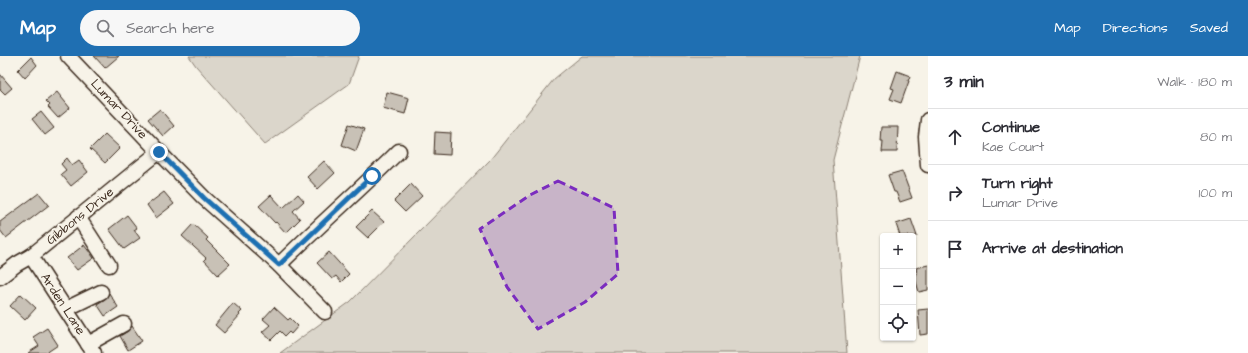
<!DOCTYPE html>
<html lang="en">
<head>
<meta charset="utf-8">
<style>
  :root { --surface:#fff; --page:#f7f7f7; --text:#2b2b33; --muted:#7c7c81; --line:#e1e1e2; --accent:#1f6fb2 }
  body { margin:0; font-family:"Architects Daughter",sans-serif; background:var(--page); color:var(--text) }
  .controls { position:absolute; right:12px; bottom:12px; display:grid; overflow:hidden; border-radius:4px; box-shadow:0 1px 3px #0004 }
  .controls button { width:36px; height:36px; display:grid; place-items:center; padding:0; border:0; border-bottom:1px solid var(--line); background:var(--surface); color:var(--text); font:20px sans-serif }
  .stop { position:absolute; width:12px; height:12px; margin:-9px; border:3px solid #1f6fb2; border-radius:50%; background:#fff }
  .stop.end { background:#1f6fb2; border-color:#fff; box-shadow:0 1px 4px #0008 }
  .list { margin:0; padding:0; list-style:none }
  h2 { display:flex; justify-content:space-between; align-items:center; height:52px; margin:0; padding:0 16px; font-size:17px }
  h2 small { font-size:13px; font-weight:400; color:var(--muted) }
  .list li { display:grid; grid-template-columns:26px 1fr auto; gap:12px; align-items:center; box-sizing:border-box; height:56px; padding:0 16px; border-top:1px solid var(--line) }
  .list b { display:block; font-size:15px; white-space:nowrap }
  .list p { margin:0; font-size:13px; white-space:nowrap; color:var(--muted) }
  .list em { font-size:13px; font-style:normal; color:var(--muted) }
  .icon { flex:none; width:22px; height:22px; fill:none; stroke:currentColor; stroke-width:2; stroke-linecap:round; stroke-linejoin:round }
  .map { position:relative; flex:none; width:928px; height:297px; overflow:hidden }
  header { display:flex; align-items:center; gap:24px; box-sizing:border-box; height:56px; padding:0 20px; background:var(--accent); color:#fff }
  header strong { font-size:19px }
  nav { display:flex; gap:22px; margin-inline-start:auto; font-size:14px }
  .search { width:280px; height:36px; background:var(--page); display:flex; align-items:center; gap:10px; box-sizing:border-box; padding:0 14px; border-radius:22px; color:var(--muted); font-size:15px }
  main { display:flex }
  aside { flex:1; background:var(--surface) }
  .map>svg:first-child { display:block }
  .green { fill:#dbd6cb; stroke:#8b8074 }
  .building { fill:#c8c1b6; stroke:#3b2a1e }
  .lines { fill:none; stroke-linecap:round; stroke-linejoin:round }
  .minor-casing { stroke:#3b2a1e; stroke-width:17 }
  .minor { stroke:#f7f3e8; stroke-width:14 }
  .route { stroke:#1f6fb2; stroke-width:5 }
  .marked { fill:#7b2cbf; fill-opacity:0.2; stroke:#7b2cbf; stroke-width:3; stroke-dasharray:8 5; stroke-linejoin:round }
  .labels { text-anchor:middle; dominant-baseline:central; stroke-width:4; stroke-linejoin:round; paint-order:stroke }
  .street-label { font-size:13px; fill:#3b2a1e; stroke:#f7f3e8 }
</style>
</head>
<body>
<header>
<strong>Map</strong>
<div class="search"><svg class="icon" aria-label="search" viewBox="0 0 24 24"><circle cx="10" cy="10" r="6"/><path d="M15 15l6 6"/></svg>Search here</div>
<nav><a>Map</a><a>Directions</a><a>Saved</a></nav>
</header>
<main>
<div class="map">
<svg width="928" height="297" viewBox="0 0 928 297">
  <rect width="100%" height="100%" fill="#f7f3e8"/>
  <filter id="ink" filterUnits="userSpaceOnUse"><feTurbulence type="fractalNoise" baseFrequency=".025" numOctaves="2"/><feDisplacementMap in="SourceGraphic" scale="8" xChannelSelector="R" yChannelSelector="G"/><feConvolveMatrix kernelMatrix="1 2 1 2 8 2 1 2 1" color-interpolation-filters="sRGB"/></filter>
  <g filter="url(#ink)">
    <g class="green">
      <path d="M189,0H359L349,28L265,88L196,10Z"/>
      <path d="M582,0H860L833,104L847,297H280L350,246L490,104L554,23Z"/>
    </g>
    <g class="building">
      <path d="M94,0H119L105,12Z"/>
      <path d="M31,1L37,9L25,22L18,14Z"/>
      <path d="M897,15L910,20L908,25H909L901,47L890,43L894,33L891,32Z"/>
      <path d="M0,18L12,32L5,38L0,33Z"/>
      <path d="M57,36L70,52L58,62L48,51L50,49L46,45Z"/>
      <path d="M387,36L409,42L405,58L383,52Z"/>
      <path d="M160,53L174,70L163,80L148,63Z"/>
      <path d="M41,56L54,72L45,79L32,63Z"/>
      <path d="M349,68L364,73L356,95L342,89Z"/>
      <path d="M881,71H898L897,96H882L883,85H880Z"/>
      <path d="M435,76L451,77L450,99L434,98Z"/>
      <path d="M105,78L120,92L105,107L90,93Z"/>
      <path d="M67,102L72,109L79,104L88,116L71,130L61,118L66,114L61,108Z"/>
      <path d="M324,105L335,117L318,133L307,121Z"/>
      <path d="M902,115L912,142L900,146L896,136H894L888,119Z"/>
      <path d="M411,128L422,140L405,156L394,145Z"/>
      <path d="M164,136L174,148L156,162L147,149Z"/>
      <path d="M39,137L49,149L6,182L0,174V166Z"/>
      <path d="M298,138L304,145L293,155L300,163L286,177L276,166L275,167L259,150L271,139L283,152Z"/>
      <path d="M372,155L384,166L368,182L356,171Z"/>
      <path d="M127,159L137,172L134,174L140,182L124,193L109,173Z"/>
      <path d="M911,163L917,180H900L896,168Z"/>
      <path d="M193,168L208,182L206,184L230,208L218,219L204,204L206,202L182,180Z"/>
      <path d="M84,189L94,202L77,214L67,202Z"/>
      <path d="M329,196L349,218L341,226L336,220L332,223L317,207Z"/>
      <path d="M928,209V234L919,236L914,219L917,218L916,212Z"/>
      <path d="M109,237L118,251L105,260L97,248L105,243Z"/>
      <path d="M21,238L36,252L25,264L10,250Z"/>
      <path d="M233,247L242,255L239,258L240,259L224,277L215,269Z"/>
      <path d="M274,251L288,264L290,262L298,270L291,278L289,276L285,280L280,275L271,284L262,276L270,269L263,263Z"/>
      <path d="M928,253V278L920,279L918,254Z"/>
      <path d="M132,270L142,285L128,294L120,280L128,275Z"/>
      <path d="M47,272L58,289L46,297H28L39,290L33,281Z"/>
    </g>
    <g class="lines">
      <g class="minor-casing">
        <g id="minor">
          <path d="M68,0L159,96L204,142L279,209L325,256"/>
          <path d="M928,64L926,81L928,109"/>
          <path d="M78,161L109,209"/>
          <path d="M31,200L94,297"/>
          <path d="M279,209C318,170 360,134 399,95"/>
          <path d="M0,221L17,208L31,200L159,96"/>
          <path d="M66,253L101,236"/>
          <path d="M88,288L124,268"/>
        </g>
      </g>
      <use href="#minor" class="minor"/>
    </g>
  </g>
  <g class="lines" filter="url(#ink)">
    <path class="route" d="M159,96L204,142L279,209L372,120"/>
  </g>
  <path class="marked" d="M558,125L614,152L618,218L585,246L538,273L507,231L480,173L530,139Z"/>
  <g class="labels">
    <g class="street-label">
      <text transform="translate(119 53) rotate(47)">Lumar Drive</text>
      <text transform="translate(80 160) rotate(-39)">Gibbons Drive</text>
      <text transform="translate(63 248) rotate(57)">Arden Lane</text>
    </g>
  </g>
</svg>
<div class="controls">
<button>+</button>
<button>−</button>
<button><svg class="icon" aria-label="locate" viewBox="0 0 24 24"><circle cx="12" cy="12" r="6"/><path d="M12 2v4M12 18v4M2 12h4M18 12h4"/></svg></button>
</div>
<div class="stop" style="left:372px;top:120px"></div>
<div class="stop end" style="left:159px;top:96px"></div>
</div>
<aside>
<h2>3 min<small>Walk · 180 m</small></h2>
<ul class="list">
<li><svg class="icon" aria-label="ahead" viewBox="0 0 24 24"><path d="M12 20V5M6 11l6-6 6 6"/></svg><div><b>Continue</b><p>Kae Court</p></div><em>80 m</em></li>
<li><svg class="icon" aria-label="right" viewBox="0 0 24 24"><path d="M7 20v-9h11M14 6l5 5-5 5"/></svg><div><b>Turn right</b><p>Lumar Drive</p></div><em>100 m</em></li>
<li><svg class="icon" aria-label="arrive" viewBox="0 0 24 24"><path d="M6 21V4h12l-3 4 3 4H6"/></svg><div><b>Arrive at destination</b></div></li>
</ul>
</aside>
</main>
</body>
</html>
